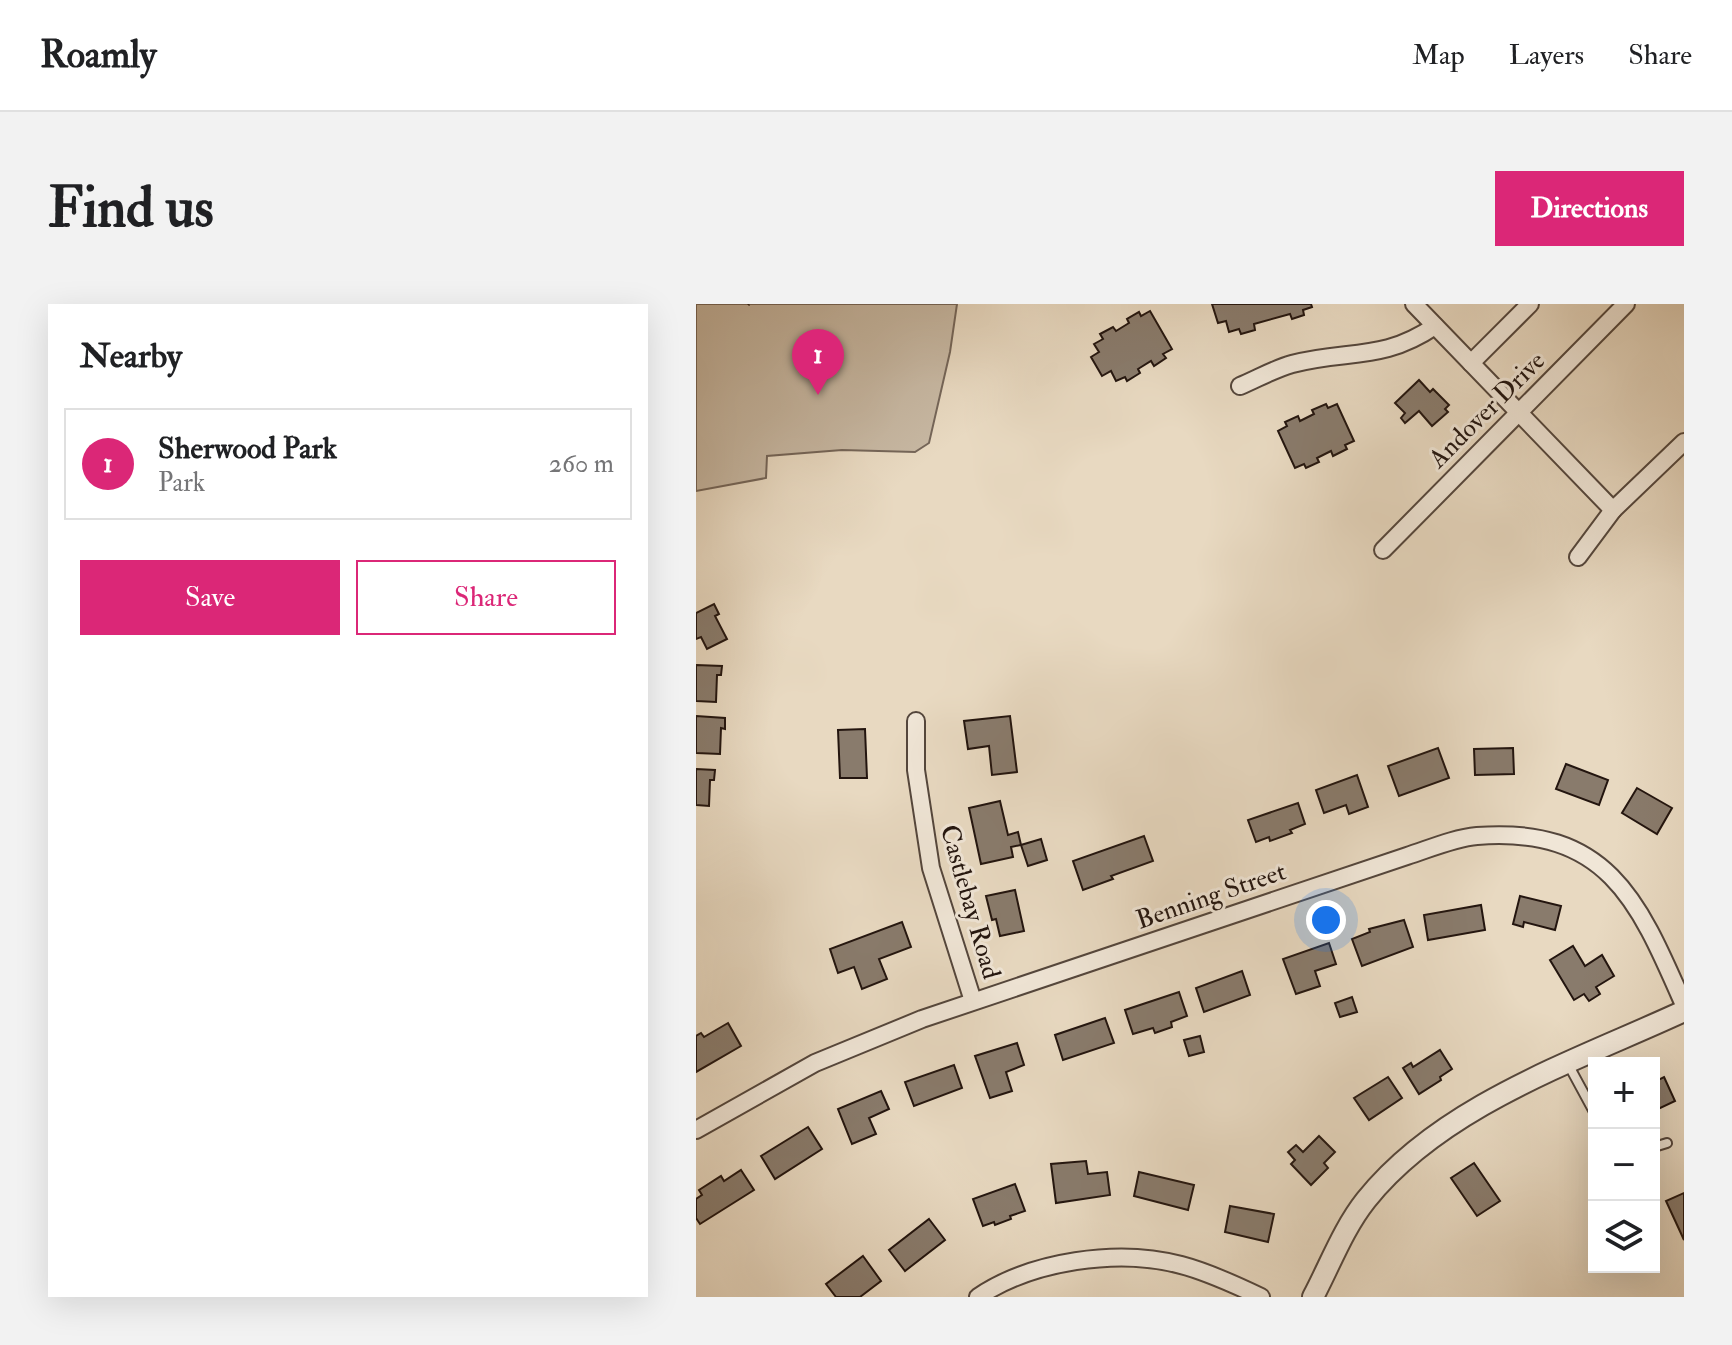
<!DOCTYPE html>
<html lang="en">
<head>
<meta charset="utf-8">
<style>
  :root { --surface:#fff; --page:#f2f2f2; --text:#202124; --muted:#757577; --line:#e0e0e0; --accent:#db2777 }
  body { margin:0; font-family:"IM FELL Double Pica",serif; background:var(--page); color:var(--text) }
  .controls { position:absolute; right:24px; bottom:24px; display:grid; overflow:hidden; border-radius:0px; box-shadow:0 8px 32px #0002 }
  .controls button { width:72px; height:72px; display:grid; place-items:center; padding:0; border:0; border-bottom:2px solid var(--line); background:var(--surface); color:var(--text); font:40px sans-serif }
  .you { position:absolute; left:630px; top:616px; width:28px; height:28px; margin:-20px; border:6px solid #fff; border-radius:50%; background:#1a73e8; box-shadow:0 0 0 12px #1a73e833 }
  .badge { display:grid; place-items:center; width:52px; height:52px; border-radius:50%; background:var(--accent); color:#fff; font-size:26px; font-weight:700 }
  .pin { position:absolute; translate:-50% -66px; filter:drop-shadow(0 2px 4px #0008) }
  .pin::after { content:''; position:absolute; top:42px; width:28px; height:24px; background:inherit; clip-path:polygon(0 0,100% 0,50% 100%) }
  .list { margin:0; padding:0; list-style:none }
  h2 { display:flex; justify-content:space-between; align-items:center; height:104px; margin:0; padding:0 32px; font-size:34px }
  h2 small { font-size:26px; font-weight:400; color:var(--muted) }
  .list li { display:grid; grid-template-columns:52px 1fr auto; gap:24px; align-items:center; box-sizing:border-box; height:112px; margin:0 16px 16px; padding:0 16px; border:2px solid var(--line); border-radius:0px }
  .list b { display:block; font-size:30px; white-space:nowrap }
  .list p { margin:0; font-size:26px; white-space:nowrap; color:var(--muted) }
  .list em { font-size:26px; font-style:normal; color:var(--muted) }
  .actions { display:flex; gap:16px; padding:24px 32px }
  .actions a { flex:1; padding:18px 0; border:2px solid var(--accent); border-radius:0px; text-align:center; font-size:28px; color:var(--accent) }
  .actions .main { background:var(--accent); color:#fff }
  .icon { flex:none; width:44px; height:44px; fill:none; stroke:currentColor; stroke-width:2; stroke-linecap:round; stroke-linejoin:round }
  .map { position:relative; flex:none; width:988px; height:993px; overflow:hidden; border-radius:0px }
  header { display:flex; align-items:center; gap:48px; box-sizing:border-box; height:112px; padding:0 40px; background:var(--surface); border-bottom:2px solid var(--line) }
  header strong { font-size:38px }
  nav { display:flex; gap:44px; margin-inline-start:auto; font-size:28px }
  .intro { display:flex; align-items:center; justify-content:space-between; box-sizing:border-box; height:192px; padding:0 48px }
  h1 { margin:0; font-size:56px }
  .button { padding:20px 36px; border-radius:0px; background:var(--accent); color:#fff; font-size:28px; font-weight:700 }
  main { display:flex; gap:48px; padding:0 48px }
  aside { flex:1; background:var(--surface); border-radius:0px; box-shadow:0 8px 32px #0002 }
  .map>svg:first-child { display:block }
  .green { fill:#c7b8a3; stroke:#756659; stroke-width:2 }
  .building { fill:#897b6c; stroke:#23150f; stroke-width:2 }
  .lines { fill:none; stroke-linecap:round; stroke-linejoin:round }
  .service-casing { stroke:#54463c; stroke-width:12 }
  .minor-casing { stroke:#54463c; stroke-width:20 }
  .tertiary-casing { stroke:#54463c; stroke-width:24 }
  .path { stroke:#23150f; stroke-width:3; stroke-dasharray:6 4; stroke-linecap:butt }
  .service { stroke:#f0e6d7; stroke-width:8 }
  .minor { stroke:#f0e6d7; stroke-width:16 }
  .tertiary { stroke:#f0e6d7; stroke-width:20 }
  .labels { text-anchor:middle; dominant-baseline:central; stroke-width:6; stroke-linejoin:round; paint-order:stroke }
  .street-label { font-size:26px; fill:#23150f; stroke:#f0e6d7 }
</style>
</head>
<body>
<header>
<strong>Roamly</strong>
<nav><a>Map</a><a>Layers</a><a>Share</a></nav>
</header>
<div class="intro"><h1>Find us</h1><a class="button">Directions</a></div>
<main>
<aside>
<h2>Nearby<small></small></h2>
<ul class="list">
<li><span class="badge">1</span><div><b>Sherwood Park</b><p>Park</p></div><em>260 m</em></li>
</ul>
<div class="actions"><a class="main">Save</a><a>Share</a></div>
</aside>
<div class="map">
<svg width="988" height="993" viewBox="0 0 988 993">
  <rect width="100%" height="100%" fill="#e8d9c1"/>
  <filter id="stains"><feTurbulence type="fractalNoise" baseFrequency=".0025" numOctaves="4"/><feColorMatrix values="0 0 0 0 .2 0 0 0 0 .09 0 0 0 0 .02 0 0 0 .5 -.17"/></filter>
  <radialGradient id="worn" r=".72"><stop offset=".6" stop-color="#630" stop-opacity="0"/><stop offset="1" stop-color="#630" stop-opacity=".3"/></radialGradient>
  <path class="green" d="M0,0H261L254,48L233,139L219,148L146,146L71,152L70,174L0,187Z"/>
  <g class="building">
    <path d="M516,0H615L616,3L607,6L608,11L596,15L594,10L558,20L559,26L545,30L543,25L533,28L530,17L522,19Z"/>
    <path d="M454,7L476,45L467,50L470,54L458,62L455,57L442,65L444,69L431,77L429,73L420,77L415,67L406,72L395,53L403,48L398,40L407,35L404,30L417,23L420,27L433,19L431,15L443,8L445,12Z"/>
    <path d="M723,76L734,88L737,85L753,101L749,105L752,108L736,122L723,107L709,119L705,114L709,109L699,99Z"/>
    <path d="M630,100L632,104L641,100L658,137L649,141L651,145L637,152L635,147L621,154L623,158L610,164L608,160L599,164L582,127L591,122L589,118L602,112L604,117L618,110L616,106Z"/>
    <path d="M18,300L23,310L19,312L31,335L11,345L5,333L0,335V309Z"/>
    <path d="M0,361L26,362L25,371H21L20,398L0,397Z"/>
    <path d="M0,412L29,414V425L25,424L24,450L0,449Z"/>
    <path d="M314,412L321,468L296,471L293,442L272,445L268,417Z"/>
    <path d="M169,425L171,474H144L142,426Z"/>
    <path d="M742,444L753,474L703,492L692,462Z"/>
    <path d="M817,444L818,470L779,471L778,445Z"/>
    <path d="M870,460L912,476L903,501L860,485Z"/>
    <path d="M0,465L19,466L18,476H14L13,502L0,501Z"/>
    <path d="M661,471L672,503L653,510L650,501L628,509L620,486Z"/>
    <path d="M941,484L976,504L961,530L926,509Z"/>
    <path d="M304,497L312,531L322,528L325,541L315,543L317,553L285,560L273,504Z"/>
    <path d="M602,499L609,520L594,526L596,529L574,537L573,533L560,538L552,516Z"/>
    <path d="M448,532L457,557L415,572L417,575L387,586L377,557Z"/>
    <path d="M345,535L351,556L332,562L325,541Z"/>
    <path d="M319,586L328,627L304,632L300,615L296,616L290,592Z"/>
    <path d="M824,592L865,602L859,626L828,618L827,623L817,620Z"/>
    <path d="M785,601L789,626L732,636L728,611Z"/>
    <path d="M708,616L717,643L666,662L656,635L674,628L673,625Z"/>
    <path d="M206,618L215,643L183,655L191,675L166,685L158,663L142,669L134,645Z"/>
    <path d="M633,639L640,660L619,667L624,682L600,690L587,655Z"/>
    <path d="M877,642L889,662L906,651L918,672L900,683L904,690L893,697L888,690L878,696L854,656Z"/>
    <path d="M546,667L554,691L508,708L500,684Z"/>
    <path d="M483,688L491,712L475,718L476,723L459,729L457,724L437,730L429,706Z"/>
    <path d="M656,693L661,708L644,713L639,699Z"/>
    <path d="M409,714L418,739L367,756L359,731Z"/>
    <path d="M32,719L45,742L0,768V732L5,729L8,733Z"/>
    <path d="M504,732L508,748L493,752L488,736Z"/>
    <path d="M321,739L328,761L310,768L316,787L294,794L279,752Z"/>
    <path d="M744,746L756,765L744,773L745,776L723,790L707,764L715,759L717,763Z"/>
    <path d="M258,761L266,784L218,802L209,778Z"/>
    <path d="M692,773L706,794L673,816L658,794Z"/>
    <path d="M968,773L979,797L958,807V778Z"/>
    <path d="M185,787L193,805L173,814L180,830L156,840L142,805Z"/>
    <path d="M112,823L126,845L79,875L65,852Z"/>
    <path d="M623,832L639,848L628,859L632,864L615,881L595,860L599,856L592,848L600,841L607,848Z"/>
    <path d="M390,857L392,870L411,868L414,891L360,899L355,860Z"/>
    <path d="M778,859L804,897L781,912L755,874Z"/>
    <path d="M45,866L58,886L4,920L0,914V895L6,891L3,886L25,872L28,877Z"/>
    <path d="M443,868L498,881L492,906L438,892Z"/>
    <path d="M319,880L329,907L314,912L315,915L299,921L298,918L287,922L277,895Z"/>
    <path d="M988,889V936L970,897Z"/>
    <path d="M534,902L578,910L572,938L529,928Z"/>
    <path d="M233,915L249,936L209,967L193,946Z"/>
    <path d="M167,952L185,977L164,993H140L130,980Z"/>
  </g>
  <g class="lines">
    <g class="service-casing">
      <g id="service">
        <path d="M872,760L898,808"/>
        <path d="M958,843L971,839"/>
      </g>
    </g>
    <g class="minor-casing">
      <g id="minor">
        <path d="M718,0L917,206L988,138"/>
        <path d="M775,59L834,0"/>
        <path d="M544,82C561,75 578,65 596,60C652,45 686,58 739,22"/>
        <path d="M687,246L930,0"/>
        <path d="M882,253L917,206"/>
        <path d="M220,417V466L235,564L277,697"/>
        <path d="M0,826L119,759L226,715L711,552C733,545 758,534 781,532C912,522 943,598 988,701"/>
        <path d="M282,993C335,957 422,944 485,961C512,968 540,981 565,993"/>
      </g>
    </g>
    <g class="tertiary-casing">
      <path id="tertiary" d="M617,993C634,961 647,925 670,896C746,801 880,757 988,707"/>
    </g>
    <path class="path" d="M52,1L53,0"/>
    <use href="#service" class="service"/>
    <use href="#minor" class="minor"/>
    <use href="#tertiary" class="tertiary"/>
  </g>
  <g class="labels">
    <g class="street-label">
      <text transform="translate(791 106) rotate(-45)">Andover Drive</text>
      <text transform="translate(515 592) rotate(-19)">Benning Street</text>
      <text transform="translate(274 598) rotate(74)">Castlebay Road</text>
    </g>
  </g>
  <rect width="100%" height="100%" filter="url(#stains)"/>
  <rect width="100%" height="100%" fill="url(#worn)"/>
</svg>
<div class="controls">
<button>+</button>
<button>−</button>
<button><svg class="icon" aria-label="layers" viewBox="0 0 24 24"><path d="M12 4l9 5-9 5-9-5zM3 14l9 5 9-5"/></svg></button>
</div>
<div class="you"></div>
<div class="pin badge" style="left:122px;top:91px">1</div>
</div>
</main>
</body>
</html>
